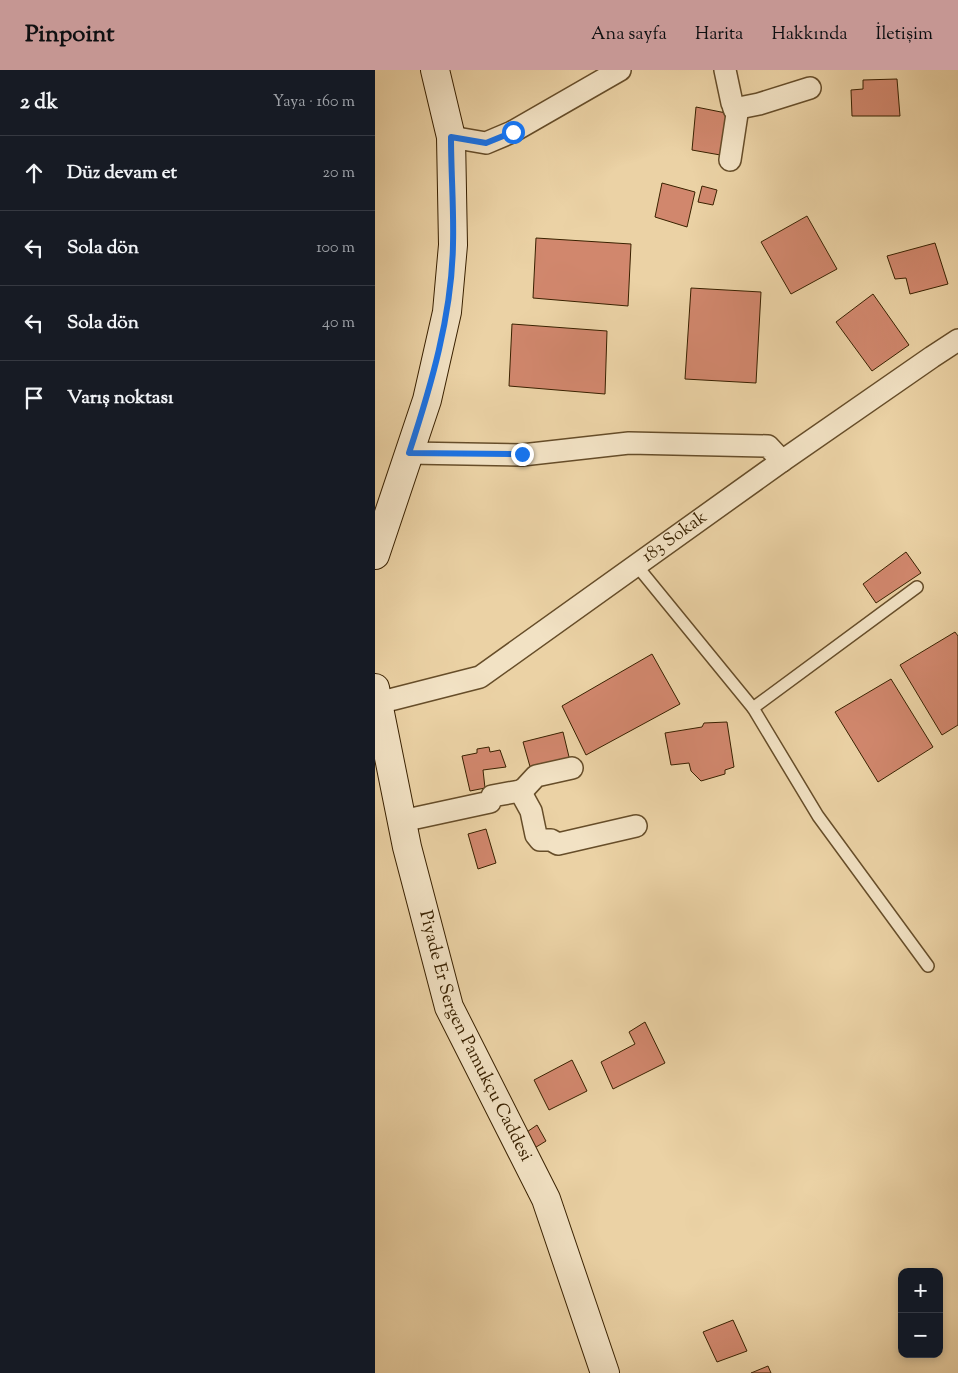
<!DOCTYPE html>
<html lang="tr">
<head>
<meta charset="utf-8">
<style>
  :root { --surface:#171b24; --page:#242831; --text:#f1f3f6; --muted:#9ea1a6; --line:#363941; --accent:#c59692 }
  body { margin:0; font-family:"Sorts Mill Goudy",serif; background:var(--page); color:var(--text) }
  .controls { position:absolute; right:15px; bottom:15px; display:grid; overflow:hidden; border-radius:10px; box-shadow:0 2px 8px #0003 }
  .controls button { width:45px; height:45px; display:grid; place-items:center; padding:0; border:0; border-bottom:1px solid var(--line); background:var(--surface); color:var(--text); font:25px sans-serif }
  .stop { position:absolute; width:15px; height:15px; margin:-11px; border:4px solid #1a73e8; border-radius:50%; background:#fff }
  .stop.end { background:#1a73e8; border-color:#fff; box-shadow:0 1px 5px #0008 }
  .list { margin:0; padding:0; list-style:none }
  h2 { display:flex; justify-content:space-between; align-items:center; height:65px; margin:0; padding:0 20px; font-size:21px }
  h2 small { font-size:16px; font-weight:400; color:var(--muted) }
  .list li { display:grid; grid-template-columns:32px 1fr auto; gap:15px; align-items:center; box-sizing:border-box; height:75px; padding:0 20px; border-top:1px solid var(--line) }
  .list b { display:block; font-size:19px; white-space:nowrap }
  .list em { font-size:16px; font-style:normal; color:var(--muted) }
  .icon { flex:none; width:28px; height:28px; fill:none; stroke:currentColor; stroke-width:2; stroke-linecap:round; stroke-linejoin:round }
  .map { position:relative; flex:none; width:583px; height:1303px; overflow:hidden }
  header { display:flex; align-items:center; gap:30px; box-sizing:border-box; height:70px; padding:0 25px; background:var(--accent); color:#111 }
  header strong { font-size:24px }
  nav { display:flex; gap:28px; margin-inline-start:auto; font-size:18px }
  main { display:flex }
  aside { flex:1; background:var(--surface) }
  .map>svg:first-child { display:block }
  .building { fill:#d1876d; stroke:#392100 }
  .lines { fill:none; stroke-linecap:round; stroke-linejoin:round }
  .lane-casing { stroke:#664d29; stroke-width:14 }
  .street-casing { stroke:#664d29; stroke-width:24 }
  .secondary-casing { stroke:#392100; stroke-width:30 }
  .lane { stroke:#f2e2c4; stroke-width:11 }
  .street { stroke:#f2e2c4; stroke-width:21 }
  .secondary { stroke:#f2e2c4; stroke-width:28 }
  .route { stroke:#1a73e8; stroke-width:6 }
  .labels { text-anchor:middle; dominant-baseline:central; stroke-width:4; stroke-linejoin:round; paint-order:stroke }
  .street-label { font-size:18px; fill:#392100; stroke:#f2e2c4 }
</style>
</head>
<body>
<header>
<strong>Pinpoint</strong>
<nav><a>Ana sayfa</a><a>Harita</a><a>Hakkında</a><a>İletişim</a></nav>
</header>
<main>
<aside>
<h2>2 dk<small>Yaya · 160 m</small></h2>
<ul class="list">
<li><svg class="icon" aria-label="ahead" viewBox="0 0 24 24"><path d="M12 20V5M6 11l6-6 6 6"/></svg><div><b>Düz devam et</b></div><em>20 m</em></li>
<li><svg class="icon" aria-label="left" viewBox="0 0 24 24"><path d="M17 20v-9H6M10 6l-5 5 5 5"/></svg><div><b>Sola dön</b></div><em>100 m</em></li>
<li><svg class="icon" aria-label="left" viewBox="0 0 24 24"><path d="M17 20v-9H6M10 6l-5 5 5 5"/></svg><div><b>Sola dön</b></div><em>40 m</em></li>
<li><svg class="icon" aria-label="arrive" viewBox="0 0 24 24"><path d="M6 21V4h12l-3 4 3 4H6"/></svg><div><b>Varış noktası</b></div></li>
</ul>
</aside>
<div class="map">
<svg width="583" height="1303" viewBox="0 0 583 1303">
  <rect width="100%" height="100%" fill="#ebd2a5"/>
  <filter id="stains"><feTurbulence type="fractalNoise" baseFrequency=".004" numOctaves="4"/><feColorMatrix values="0 0 0 0 .2 0 0 0 0 .09 0 0 0 0 .02 0 0 0 .5 -.17"/></filter>
  <radialGradient id="worn" r=".72"><stop offset=".6" stop-color="#630" stop-opacity="0"/><stop offset="1" stop-color="#630" stop-opacity=".3"/></radialGradient>
  <g class="building">
    <path d="M522,9L525,46H477L476,20L488,19V10Z"/>
    <path d="M321,37L356,44L351,86L317,80Z"/>
    <path d="M287,113L320,122L312,157L280,147Z"/>
    <path d="M327,116L342,120L338,135L323,132Z"/>
    <path d="M432,146L462,199L416,224L386,172Z"/>
    <path d="M161,168L256,174L253,236L158,228Z"/>
    <path d="M560,173L573,214L535,224L531,208L520,209L512,186Z"/>
    <path d="M316,218L386,222L381,313L310,309Z"/>
    <path d="M498,224L534,275L497,301L461,252Z"/>
    <path d="M137,254L232,261L230,324L134,316Z"/>
    <path d="M531,482L546,503L501,533L488,514Z"/>
    <path d="M580,562L583,566V655L567,665L525,595Z"/>
    <path d="M277,584L305,634L211,685L187,636Z"/>
    <path d="M516,609L558,677L503,712L460,642Z"/>
    <path d="M352,652L359,697L350,700V704L326,711L316,701L314,693L296,695L290,663L327,657L329,653Z"/>
    <path d="M188,662L195,691L156,700L148,672Z"/>
    <path d="M114,677L115,682L125,680L131,697L108,700L110,718L95,721L87,686L102,683V679Z"/>
    <path d="M111,759L121,793L103,799L93,764Z"/>
    <path d="M270,952L290,993L238,1019L226,992L260,974L254,962Z"/>
    <path d="M197,990L212,1021L174,1040L159,1010Z"/>
    <path d="M162,1055L171,1071L158,1079L149,1064Z"/>
    <path d="M358,1250L372,1281L342,1292L328,1262Z"/>
    <path d="M393,1296L396,1303H376Z"/>
  </g>
  <g class="lines">
    <g class="lane-casing">
      <g id="lane">
        <path d="M262,496L378,638L443,746L553,896"/>
        <path d="M378,638L542,517"/>
      </g>
    </g>
    <g class="street-casing">
      <g id="street">
        <path d="M350,0L357,33L362,44L355,90"/>
        <path d="M359,39L384,34L435,18"/>
        <path d="M76,67L111,73L137,62L245,0"/>
        <path d="M34,383L147,385L254,373L393,376L407,391"/>
        <path id="s1" d="M3,633L105,607L407,391L557,287L583,270"/>
        <path d="M145,721L156,741L161,765L165,770H176L183,774L261,756"/>
        <path d="M27,751L115,732L117,726L145,721L149,719L161,706L197,698"/>
      </g>
    </g>
    <g class="secondary-casing">
      <g id="secondary">
        <path d="M0,485L52,330L72,242L78,175L76,67L60,0"/>
        <path id="s2" d="M0,618L32,777L74,937L171,1129L230,1303"/>
      </g>
    </g>
    <use href="#lane" class="lane"/>
    <use href="#street" class="street"/>
    <use href="#secondary" class="secondary"/>
  </g>
  <g class="lines">
    <path class="route" d="M138,62L111,73L76,67C76,103 79,139 78,174C77,245 56,316 34,383L147,384"/>
  </g>
  <g class="labels">
    <g class="street-label">
      <text stroke="none"><textPath href="#s1" startOffset="345">183 Sokak</textPath></text>
      <text stroke="none"><textPath href="#s2" startOffset="364">Piyade Er Sergen Pamukçu Caddesi</textPath></text>
    </g>
  </g>
  <rect width="100%" height="100%" filter="url(#stains)"/>
  <rect width="100%" height="100%" fill="url(#worn)"/>
</svg>
<div class="controls">
<button>+</button>
<button>−</button>
</div>
<div class="stop" style="left:138px;top:62px"></div>
<div class="stop end" style="left:147px;top:384px"></div>
</div>
</main>
</body>
</html>
